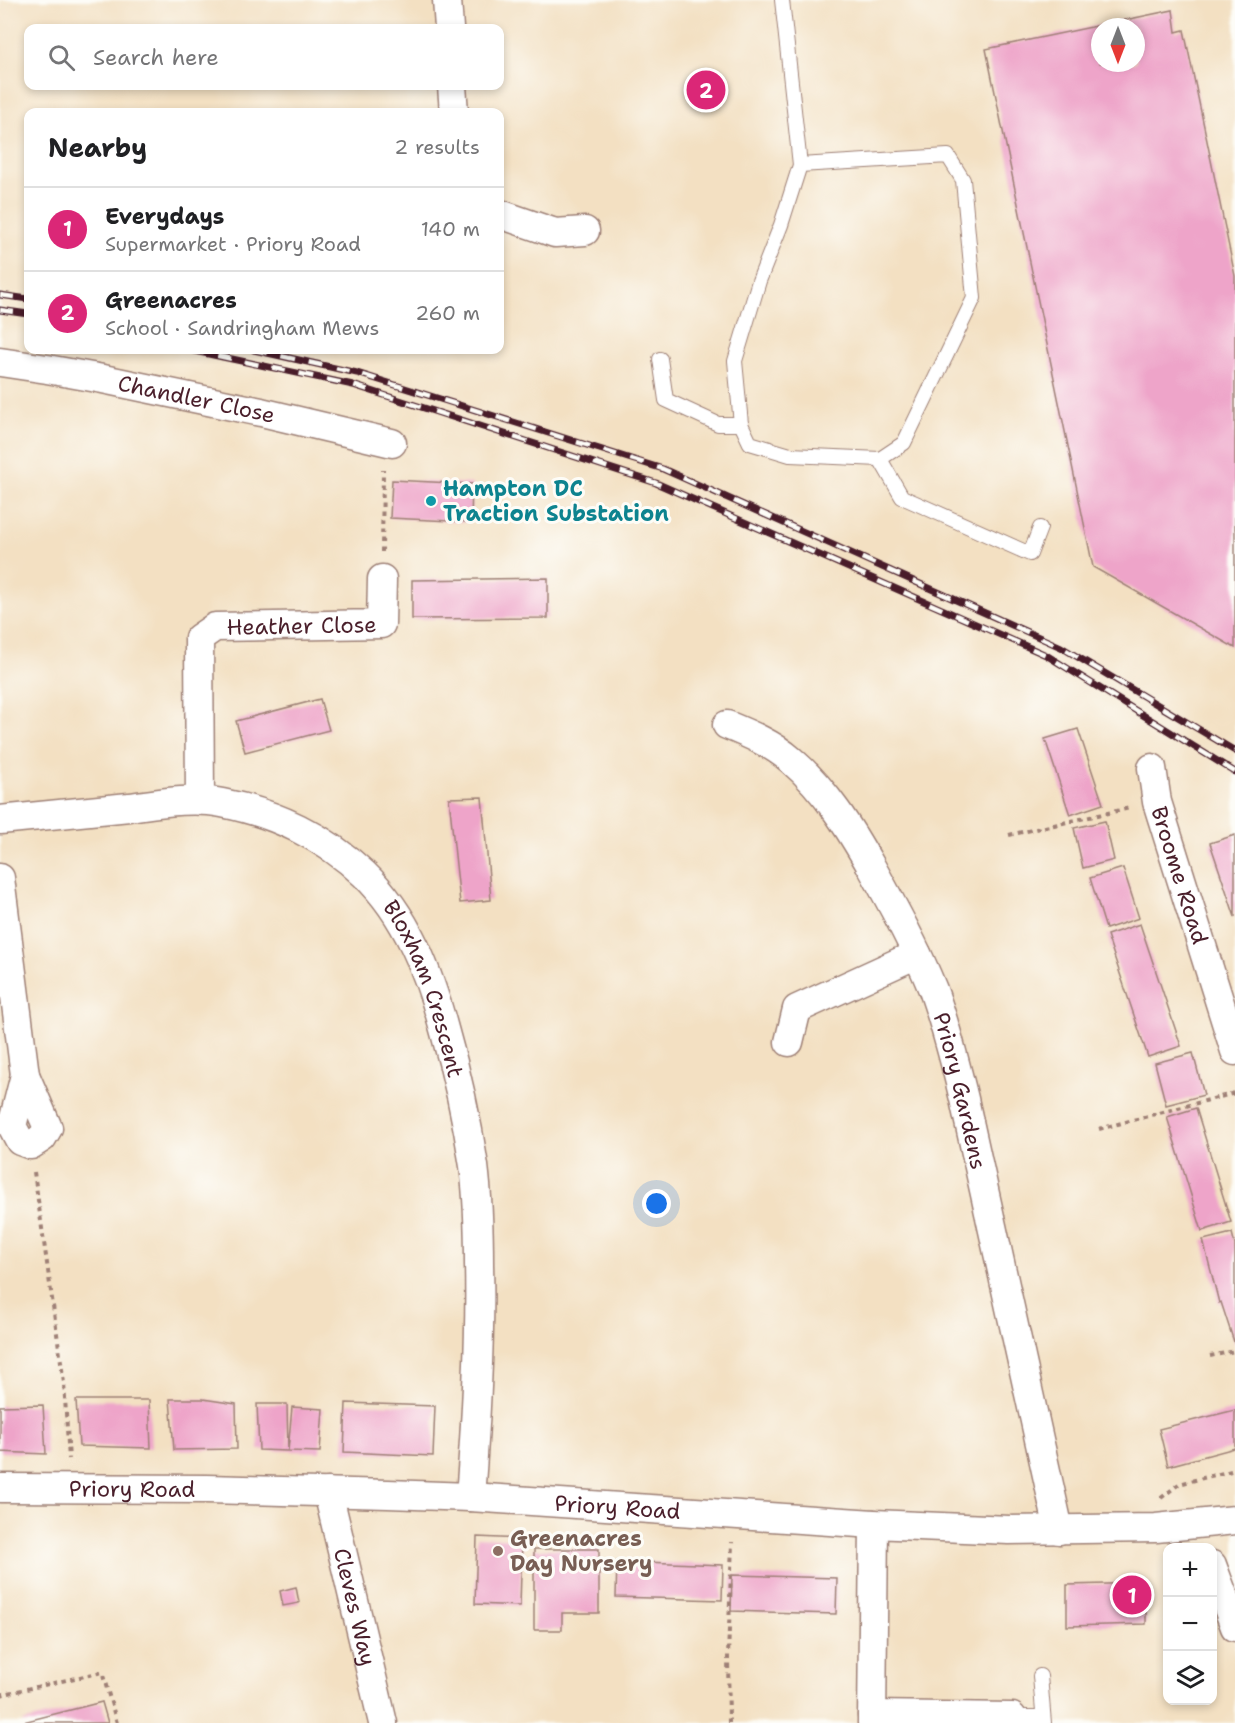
<!DOCTYPE html>
<html lang="en">
<head>
<meta charset="utf-8">
<style>
  :root { --surface:#fff; --page:#f2f2f2; --text:#202124; --muted:#757577; --line:#e0e0e0; --accent:#db2777 }
  body { margin:0; font-family:"Shantell Sans",sans-serif; background:var(--page); color:var(--text) }
  .controls { position:absolute; right:18px; bottom:18px; display:grid; overflow:hidden; border-radius:12px; box-shadow:0 3px 9px #0003 }
  .controls button { width:54px; height:54px; display:grid; place-items:center; padding:0; border:0; border-bottom:2px solid var(--line); background:var(--surface); color:var(--text); font:30px sans-serif }
  .compass { position:absolute; left:1091px; top:18px; width:54px; height:54px; border-radius:50%; background:var(--surface); box-shadow:0 3px 9px #0003; rotate:180deg }
  .you { position:absolute; left:657px; top:1204px; width:21px; height:21px; margin:-15px; border:4px solid #fff; border-radius:50%; background:#1a73e8; box-shadow:0 0 0 9px #1a73e833 }
  .badge { display:grid; place-items:center; width:39px; height:39px; border-radius:50%; background:var(--accent); color:#fff; font-size:20px; font-weight:700 }
  .pin { position:absolute; translate:-50% -50%; border:3px solid #fff; box-shadow:0 2px 6px #0006 }
  .list { margin:0; padding:0; list-style:none }
  h2 { display:flex; justify-content:space-between; align-items:center; height:78px; margin:0; padding:0 24px; font-size:26px }
  h2 small { font-size:20px; font-weight:400; color:var(--muted) }
  .list li { display:grid; grid-template-columns:39px 1fr auto; gap:18px; align-items:center; box-sizing:border-box; height:84px; padding:0 24px; border-top:2px solid var(--line) }
  .list b { display:block; font-size:22px; white-space:nowrap }
  .list p { margin:0; font-size:20px; white-space:nowrap; color:var(--muted) }
  .list em { font-size:20px; font-style:normal; color:var(--muted) }
  .icon { flex:none; width:33px; height:33px; fill:none; stroke:currentColor; stroke-width:2; stroke-linecap:round; stroke-linejoin:round }
  .map { position:relative; flex:none; width:1235px; height:1723px; overflow:hidden }
  .search { position:absolute; background:var(--surface); box-shadow:0 3px 9px #0003; left:24px; top:24px; width:480px; height:66px; display:flex; align-items:center; gap:15px; box-sizing:border-box; padding:0 21px; border-radius:12px; color:var(--muted); font-size:22px }
  .panel { position:absolute; background:var(--surface); box-shadow:0 3px 9px #0003; left:24px; top:108px; width:480px; height:246px; border-radius:12px }
  .map>svg:first-child { display:block }
  .building { fill:#eea4c9; fill-rule:evenodd }
  .lines { fill:none; stroke-linecap:round; stroke-linejoin:round }
  .lane-casing { stroke:#9e8076; stroke-width:16 }
  .street-casing { stroke:#9e8076; stroke-width:31 }
  .path { stroke:#9e8076; stroke-width:4; stroke-dasharray:4.5 4.5; stroke-linecap:butt }
  .lane { stroke:#fff; stroke-width:14 }
  .street { stroke:#fff; stroke-width:28 }
  .rail-casing { stroke:#4a1f2b; stroke-width:7 }
  .rail { stroke:#fdfcf7; stroke-width:4.5; stroke-dasharray:14; stroke-linecap:butt }
  .culture-dot { fill:#0f9aa8; stroke:#fdfcf7; stroke-width:2 }
  .education-dot { fill:#8d6e63; stroke:#fdfcf7; stroke-width:2 }
  .labels { text-anchor:middle; dominant-baseline:central; stroke-width:6; stroke-linejoin:round; paint-order:stroke }
  .street-label { font-size:22px; fill:#4a1f2b; stroke:#fdfcf7 }
  .culture-label { font-size:22px; font-weight:bold; fill:#0d838f; stroke:#fdfcf7; text-anchor:start }
  .education-label { font-size:22px; font-weight:bold; fill:#785e54; stroke:#fdfcf7; text-anchor:start }
</style>
</head>
<body>
<div class="map">
<svg width="1235" height="1723" viewBox="0 0 1235 1723">
  <rect width="100%" height="100%" fill="#fdfcf7"/>
  <filter id="ink" filterUnits="userSpaceOnUse"><feTurbulence type="fractalNoise" baseFrequency=".0167" numOctaves="2"/><feDisplacementMap in="SourceGraphic" scale="12" xChannelSelector="R" yChannelSelector="G"/><feConvolveMatrix kernelMatrix="1 2 1 2 8 2 1 2 1" color-interpolation-filters="sRGB"/></filter>
  <filter id="wash" filterUnits="userSpaceOnUse"><feTurbulence type="fractalNoise" baseFrequency=".008" numOctaves="4" result="noise"/><feDisplacementMap in="SourceGraphic" scale="24" xChannelSelector="R" yChannelSelector="G"/><feGaussianBlur stdDeviation="1.35" result="paint"/><feColorMatrix in="noise" values="0 0 0 0 0 0 0 0 0 0 0 0 0 0 0 0 0 1.4 0 .05"/><feComposite in="paint" operator="in"/></filter>
  <g filter="url(#wash)">
    <rect width="100%" height="100%" fill="#f3e0c2"/>
    <g id="blocks">
      <g class="building">
        <path d="M1173,10L1176,32L1184,30L1235,276V648L1093,567L986,49ZM1100,27H1136V63H1100Z"/>
        <path d="M392,480L472,484L471,522L390,518Z"/>
        <path d="M548,578V618L412,619V580Z"/>
        <path d="M320,699L329,730L245,752L236,721Z"/>
        <path d="M1078,729L1103,804L1070,815L1045,739Z"/>
        <path d="M482,797L491,900L460,903L449,798Z"/>
        <path d="M1105,821L1114,860L1083,868L1074,828Z"/>
        <path d="M1235,835V917L1210,843Z"/>
        <path d="M1123,868L1139,918L1106,929L1090,878Z"/>
        <path d="M1140,924L1181,1046L1148,1057L1107,935Z"/>
        <path d="M1193,1053L1204,1095L1166,1105L1155,1063Z"/>
        <path d="M1196,1108L1231,1222L1202,1231L1167,1117Z"/>
        <path d="M1232,1233L1235,1245V1345L1221,1302L1219,1303L1203,1240Z"/>
        <path d="M170,1399H203L236,1404L237,1449L174,1450Z"/>
        <path d="M76,1400H149L151,1448L79,1446Z"/>
        <path d="M346,1403L435,1406L433,1456L344,1452Z"/>
        <path d="M257,1404H287L288,1451L292,1407L323,1409L320,1452L288,1451L259,1450Z"/>
        <path d="M43,1405L46,1454L0,1452V1406Z"/>
        <path d="M1235,1410V1448L1168,1466L1159,1429Z"/>
        <path d="M477,1537L522,1539L520,1606L475,1604Z"/>
        <path d="M534,1549H599V1613H562V1630H534Z"/>
        <path d="M617,1561L723,1565L722,1600L616,1597Z"/>
        <path d="M732,1575L837,1578L836,1614L731,1611Z"/>
        <path d="M1146,1583V1624L1067,1626V1585Z"/>
        <path d="M296,1587L299,1603L283,1606L280,1591Z"/>
        <path d="M102,1702L108,1723H23V1722Z"/>
      </g>
    </g>
  </g>
  <g filter="url(#ink)">
    <use href="#blocks" fill-opacity="0" stroke="#9e8076" stroke-width="1.5"/>
    <g class="lines">
      <g class="lane-casing">
        <g id="lane">
          <path d="M782,0L800,165L781,225L759,281L735,361L741,424L750,443L790,455L880,459L904,443L974,298L963,180L948,156L800,165"/>
          <path d="M660,359L666,400L718,424H741"/>
          <path d="M880,459L902,497L1030,554L1040,528"/>
          <path d="M1040,1676L1044,1723"/>
          <path d="M1012,1717H1043"/>
        </g>
      </g>
      <g class="street-casing">
        <g id="street">
          <path d="M447,0L449,28"/>
          <path d="M452,86L454,112"/>
          <path d="M500,214L555,233L585,231"/>
          <path id="s1" d="M0,362L47,369L103,379L261,412L392,443"/>
          <path id="s2" d="M727,725C749,734 773,744 791,760C826,790 850,829 872,868C894,908 916,948 933,990C946,1026 955,1062 964,1099L1059,1530"/>
          <path id="s3" d="M1152,768L1157,802L1235,1051"/>
          <path id="s4" d="M200,800L199,638L215,627L381,624L382,579"/>
          <path id="s5" d="M0,820C43,816 86,811 129,807C159,803 192,797 222,803C275,813 325,837 364,874C407,915 429,973 444,1029C457,1074 467,1120 474,1166C478,1198 479,1231 479,1264C481,1342 476,1420 470,1497"/>
          <path d="M0,878L25,1075"/>
          <path d="M789,1042L797,1009L917,954"/>
          <path d="M25,1075L48,1128L42,1138L31,1145L20,1141L12,1126Z"/>
          <path id="s6" d="M0,1488L207,1489L388,1494L470,1497L874,1524L1009,1530L1156,1528L1235,1520"/>
          <path id="s7" d="M328,1492L383,1723"/>
          <path d="M1212,1565L1235,1627"/>
          <path d="M872,1715L1012,1717"/>
          <path d="M872,1723L874,1524"/>
        </g>
      </g>
      <g class="path">
        <path d="M382,552L383,470"/>
        <path d="M1009,835L1130,808"/>
        <path d="M1099,1129L1235,1093"/>
        <path d="M34,1172L64,1383L69,1459"/>
        <path d="M1210,1356L1235,1351"/>
        <path d="M1161,1498L1179,1484L1235,1470"/>
        <path d="M0,1695L102,1672L117,1723"/>
        <path d="M729,1723L728,1657L732,1542"/>
      </g>
      <use href="#lane" class="lane"/>
      <use href="#street" class="street"/>
      <g class="rail-casing">
        <g id="rail">
          <path d="M0,295L28,299"/>
          <path d="M0,310L28,314"/>
          <path d="M190,350L353,385L656,483L1046,655L1235,772"/>
          <path d="M254,350L357,373L663,469L1061,647L1235,751"/>
        </g>
      </g>
      <use href="#rail" class="rail"/>
    </g>
  </g>
  <circle class="culture-dot" cx="431" cy="501" r="6"/>
  <circle class="education-dot" cx="498" cy="1551" r="6"/>
  <g class="labels">
    <g class="street-label">
      <text stroke="none"><textPath href="#s1" startOffset="200">Chandler Close</textPath></text>
      <text stroke="none"><textPath href="#s4" startOffset="268">Heather Close</textPath></text>
      <text stroke="none"><textPath href="#s3" startOffset="111">Broome Road</textPath></text>
      <text stroke="none"><textPath href="#s5" startOffset="516">Bloxham Crescent</textPath></text>
      <text stroke="none"><textPath href="#s2" startOffset="450">Priory Gardens</textPath></text>
      <text stroke="none"><textPath href="#s6" startOffset="132">Priory Road</textPath></text>
      <text stroke="none"><textPath href="#s6" startOffset="618">Priory Road</textPath></text>
      <text stroke="none"><textPath href="#s7" startOffset="118">Cleves Way</textPath></text>
    </g>
    <g class="culture-label">
      <text x="443" y="488">Hampton DC<tspan x="443" dy="25">Traction Substation</tspan></text>
    </g>
    <g class="education-label">
      <text x="510" y="1538">Greenacres<tspan x="510" dy="25">Day Nursery</tspan></text>
    </g>
  </g>
</svg>
<div class="controls">
<button>+</button>
<button>−</button>
<button><svg class="icon" aria-label="layers" viewBox="0 0 24 24"><path d="M12 4l9 5-9 5-9-5zM3 14l9 5 9-5"/></svg></button>
</div>
<svg class="compass" viewBox="-18 -18 36 36"><path d="M0-13l5 13h-10z" fill="#e53935"/><path d="M0 13l5-13h-10z" fill="#757577"/></svg>
<div class="you"></div>
<div class="pin badge" style="left:1132px;top:1595px">1</div>
<div class="pin badge" style="left:706px;top:90px">2</div>
<div class="search"><svg class="icon" aria-label="search" viewBox="0 0 24 24"><circle cx="10" cy="10" r="6"/><path d="M15 15l6 6"/></svg>Search here</div>
<section class="panel">
<h2>Nearby<small>2 results</small></h2>
<ul class="list">
<li><span class="badge">1</span><div><b>Everydays</b><p>Supermarket · Priory Road</p></div><em>140 m</em></li>
<li><span class="badge">2</span><div><b>Greenacres</b><p>School · Sandringham Mews</p></div><em>260 m</em></li>
</ul>
</section>
</div>
</body>
</html>
